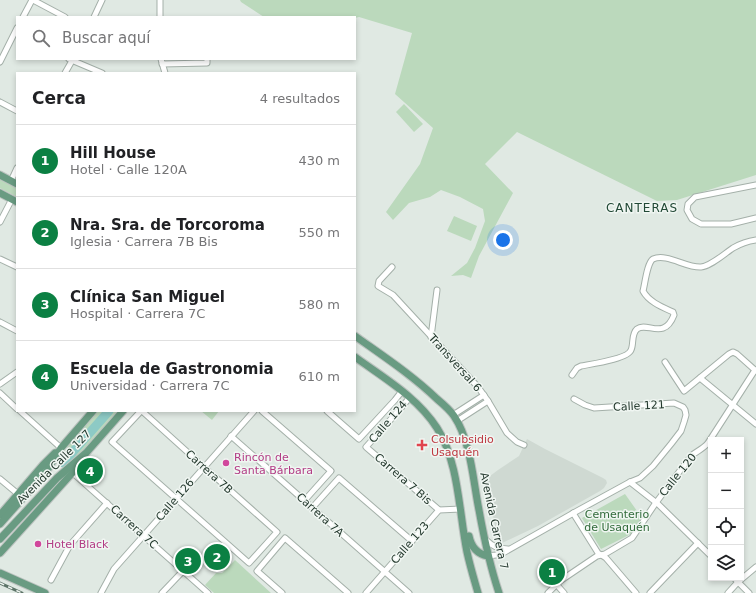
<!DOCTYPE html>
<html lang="es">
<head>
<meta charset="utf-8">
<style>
  :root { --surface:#fff; --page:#f2f2f2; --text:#202124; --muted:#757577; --line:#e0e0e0; --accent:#0b8043 }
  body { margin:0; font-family:"DejaVu Sans",sans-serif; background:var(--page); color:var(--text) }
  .controls { position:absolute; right:12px; bottom:12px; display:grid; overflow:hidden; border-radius:0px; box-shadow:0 2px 6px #0003 }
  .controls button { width:36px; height:36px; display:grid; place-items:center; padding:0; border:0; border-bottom:1px solid var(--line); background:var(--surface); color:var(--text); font:20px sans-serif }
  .you { position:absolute; left:503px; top:240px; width:14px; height:14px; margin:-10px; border:3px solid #fff; border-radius:50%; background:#1a73e8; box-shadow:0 0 0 6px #1a73e833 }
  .badge { display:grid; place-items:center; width:26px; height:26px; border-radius:50%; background:var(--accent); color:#fff; font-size:13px; font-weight:700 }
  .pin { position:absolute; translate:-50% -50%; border:2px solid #fff; box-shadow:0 1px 4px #0006 }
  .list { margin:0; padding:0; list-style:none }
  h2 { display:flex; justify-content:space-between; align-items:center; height:52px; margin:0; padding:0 16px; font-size:17px }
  h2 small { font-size:13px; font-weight:400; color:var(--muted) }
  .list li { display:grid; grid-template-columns:26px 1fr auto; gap:12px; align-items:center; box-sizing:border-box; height:72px; padding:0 16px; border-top:1px solid var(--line) }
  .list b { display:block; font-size:15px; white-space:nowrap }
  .list p { margin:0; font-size:13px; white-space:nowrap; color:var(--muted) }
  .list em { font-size:13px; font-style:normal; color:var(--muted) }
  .icon { flex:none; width:22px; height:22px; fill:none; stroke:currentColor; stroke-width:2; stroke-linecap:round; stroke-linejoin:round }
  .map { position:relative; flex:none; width:756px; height:593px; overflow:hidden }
  .search { position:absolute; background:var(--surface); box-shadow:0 2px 6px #0003; left:16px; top:16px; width:340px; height:44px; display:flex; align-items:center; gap:10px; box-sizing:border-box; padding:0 14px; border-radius:0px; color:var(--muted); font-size:15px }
  .panel { position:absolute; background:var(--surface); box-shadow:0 2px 6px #0003; left:16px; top:72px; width:340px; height:340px; border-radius:0px }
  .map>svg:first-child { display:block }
  .built { fill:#cfd9d2 }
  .green { fill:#bbd9bc }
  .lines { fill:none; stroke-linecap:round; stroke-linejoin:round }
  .river { stroke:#8dcac5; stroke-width:9 }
  .minor-casing { stroke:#a4b0a9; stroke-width:7 }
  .major-casing { stroke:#bdc3c0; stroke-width:9 }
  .minor { stroke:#fff; stroke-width:5 }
  .major { stroke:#699b82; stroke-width:7 }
  .rail-casing { stroke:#5d7468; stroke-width:3 }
  .rail { stroke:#f0f6f2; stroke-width:1.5; stroke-dasharray:4.5; stroke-linecap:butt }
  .health-dot { fill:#e0444e; stroke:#f0f6f2; stroke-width:1.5 }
  .hotel-dot { fill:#d1479c; stroke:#f0f6f2; stroke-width:1.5 }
  .labels { text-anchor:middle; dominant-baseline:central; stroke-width:3; stroke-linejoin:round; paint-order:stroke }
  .street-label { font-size:11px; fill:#23382d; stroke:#f0f6f2 }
  .health-label { font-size:11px; fill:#be3a42; stroke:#f0f6f2; text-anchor:start }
  .hotel-label { font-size:11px; fill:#b23c85; stroke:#f0f6f2; text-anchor:start }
  .park-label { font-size:11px; fill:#316b3a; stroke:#f0f6f2 }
  .neighbourhood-label { font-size:12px; letter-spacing:1px; fill:#214835; stroke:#f0f6f2 }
</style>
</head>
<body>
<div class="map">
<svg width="756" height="593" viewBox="0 0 756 593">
  <rect width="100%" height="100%" fill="#e0e9e3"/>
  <path class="built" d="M527,439L545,449L603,478L606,480L607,483L604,488L600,491L538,526L502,543L498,541L486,479L498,470L519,456Z"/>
  <g class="green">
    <path d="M240,0H756V175L677,200L657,201L517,132L485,164L513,193L479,256L471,278L463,275L451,276L467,263L475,248L485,221L483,209L460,197L441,190L430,197L409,203L393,220L386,212L420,164L433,128L395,94L412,33L359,17L355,18V17H264L241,2Z"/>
    <path d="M404,104L423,124L414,132L396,112Z"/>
    <path d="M0,178L17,187V197L0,188Z"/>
    <path d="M454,216L477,226L471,241L447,231Z"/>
    <path d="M95,411H120L82,453L66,464L60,459C69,441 82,426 95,411Z"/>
    <path d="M201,411H219L212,420Z"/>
    <path d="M625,494L642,518L632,533L627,536L601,549L582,518Z"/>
    <path d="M235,560L271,593H214L205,585L216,573H222Z"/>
  </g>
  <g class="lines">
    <path class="river" d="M63,463L109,411"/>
    <g class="minor-casing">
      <g id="minor">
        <path d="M33,0L65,17"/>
        <path d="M160,0V17"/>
        <path d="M23,17L32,0"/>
        <path d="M94,17L102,0"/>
        <path d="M69,59L102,73"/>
        <path d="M161,59L165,73"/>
        <path d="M0,62L17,28"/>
        <path d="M162,64L207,63V59"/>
        <path d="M65,73L73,59"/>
        <path d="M0,102L17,111"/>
        <path d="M11,181L17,168"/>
        <path d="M756,185L695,197L688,204L687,210L692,219L701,224H731L756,218"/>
        <path d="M0,222L12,199"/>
        <path d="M0,259L17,267"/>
        <path d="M392,267L379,281L378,286L393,295L478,387L488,401L507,433L517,442L524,445"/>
        <path d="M0,322L17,331"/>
        <path d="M431,337L437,290"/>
        <path d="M665,362L684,391L729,354L733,352L737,354L756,371"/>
        <path d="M572,375L577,368L581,366C591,364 628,359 631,350C634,344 631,334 637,329C647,321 664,341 674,315L673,312C662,307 649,302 643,291C645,284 647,263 653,259C667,253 686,268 701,267C711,266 724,254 733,248C740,244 749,241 756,240"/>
        <path d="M700,378L756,424"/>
        <path d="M0,384L17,372"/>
        <path d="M0,393L17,409"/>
        <path d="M410,397L401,408L366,447L439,510"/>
        <path d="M20,411L61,448"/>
        <path d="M141,411L112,442L249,563L277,532L204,467L142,411"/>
        <path d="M262,411L331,471L304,501"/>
        <path d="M327,411L359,439L395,400L402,391"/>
        <path d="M453,415L484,395"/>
        <path d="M457,421L488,401"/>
        <path d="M231,436L409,593"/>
        <path d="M70,473L75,475L208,593"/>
        <path d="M0,479L18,494"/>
        <path d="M630,482L658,504L711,556"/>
        <path d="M312,508L339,478L412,541"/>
        <path d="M573,513L598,553L606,558L636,593"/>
        <path d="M485,539C492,546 498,549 508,549"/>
        <path d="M488,556L496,555L503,553L577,511L630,482L640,478L653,466L671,444L681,431L684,422L686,415L685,410L683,407L674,403L594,408L585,405L574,399"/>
        <path d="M734,578L749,593"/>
        <path d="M51,580L70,545L107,503"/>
        <path d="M556,584L564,593"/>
        <path d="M101,593L114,569L254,411"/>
        <path d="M162,593L183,571"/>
        <path d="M282,593L257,571L285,538L348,593"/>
        <path d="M366,593L439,510L461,509"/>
        <path d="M548,593L560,581L597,556L605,554L632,538L655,504L691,456C697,451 703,449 708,443L755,370"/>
        <path d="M650,593L698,543"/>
        <path d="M728,593L738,582L756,567"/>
      </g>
    </g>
    <g class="major-casing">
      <g id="major">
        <path d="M0,175L17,184"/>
        <path d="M0,193L17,202"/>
        <path d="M355,336C383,356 412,375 437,399C443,404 450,410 454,416C471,441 473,481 479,510C484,538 490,566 499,593"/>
        <path d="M355,357C384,378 417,397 437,428C459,462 459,513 467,552C470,566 474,579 478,593"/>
        <path d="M0,515L43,465L55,453"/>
        <path d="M0,524L46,472L61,448L93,411"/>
        <path d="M469,536C471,546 477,554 488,556"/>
        <path d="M0,539L57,478L86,453L123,411"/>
        <path d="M0,553L74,471L81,460"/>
        <path d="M0,573L45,593"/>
      </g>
    </g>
    <use href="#minor" class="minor"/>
    <use href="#major" class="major"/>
    <g class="rail-casing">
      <path id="rail" d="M0,583L22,593"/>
    </g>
    <use href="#rail" class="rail"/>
  </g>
  <path class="health-dot" d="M420 439h4v4h4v4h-4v4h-4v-4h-4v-4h4z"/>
  <g class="hotel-dot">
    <circle cx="226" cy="463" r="4"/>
    <circle cx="38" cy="544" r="4"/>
  </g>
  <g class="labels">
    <g class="street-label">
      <text transform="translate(455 363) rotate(48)">Transversal 6</text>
      <text transform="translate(639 406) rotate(-3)">Calle 121</text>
      <text transform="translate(388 422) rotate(-49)">Calle 124</text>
      <text transform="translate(54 467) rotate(-45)">Avenida Calle 127</text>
      <text transform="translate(209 472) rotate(42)">Carrera 7B</text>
      <text transform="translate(678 475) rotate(-51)">Calle 120</text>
      <text transform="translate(403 479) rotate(41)">Carrera 7 Bis</text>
      <text transform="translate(175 500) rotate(-49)">Calle 126</text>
      <text transform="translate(320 515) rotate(42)">Carrera 7A</text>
      <text transform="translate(494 521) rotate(78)">Avenida Carrera 7</text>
      <text transform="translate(134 527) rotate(42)">Carrera 7C</text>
      <text transform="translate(410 543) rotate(-49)">Calle 123</text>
    </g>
    <g class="health-label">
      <text x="431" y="439">Colsubsidio<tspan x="431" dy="13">Usaquén</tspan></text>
    </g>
    <g class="hotel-label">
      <text x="234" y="457">Rincón de<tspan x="234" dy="13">Santa Bárbara</tspan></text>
      <text x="46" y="544">Hotel Black</text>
    </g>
    <g class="park-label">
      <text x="617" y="514">Cementerio<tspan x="617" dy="13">de Usaquén</tspan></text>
    </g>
    <g class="neighbourhood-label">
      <text x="642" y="208">CANTERAS</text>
    </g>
  </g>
</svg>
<div class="controls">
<button>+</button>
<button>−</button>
<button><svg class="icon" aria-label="locate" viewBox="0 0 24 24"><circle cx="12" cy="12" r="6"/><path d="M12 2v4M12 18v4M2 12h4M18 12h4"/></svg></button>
<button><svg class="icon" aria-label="layers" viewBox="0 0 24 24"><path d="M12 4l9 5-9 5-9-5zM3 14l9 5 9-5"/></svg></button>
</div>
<div class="you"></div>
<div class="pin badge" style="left:552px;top:572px">1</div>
<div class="pin badge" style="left:217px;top:557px">2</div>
<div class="pin badge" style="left:188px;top:561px">3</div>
<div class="pin badge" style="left:90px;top:471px">4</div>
<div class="search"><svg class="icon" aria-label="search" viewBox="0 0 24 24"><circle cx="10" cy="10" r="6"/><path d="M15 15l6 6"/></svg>Buscar aquí</div>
<section class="panel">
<h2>Cerca<small>4 resultados</small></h2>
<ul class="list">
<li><span class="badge">1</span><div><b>Hill House</b><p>Hotel · Calle 120A</p></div><em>430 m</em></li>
<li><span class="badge">2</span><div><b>Nra. Sra. de Torcoroma</b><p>Iglesia · Carrera 7B Bis</p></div><em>550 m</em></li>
<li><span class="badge">3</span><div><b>Clínica San Miguel</b><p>Hospital · Carrera 7C</p></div><em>580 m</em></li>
<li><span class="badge">4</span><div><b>Escuela de Gastronomia</b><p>Universidad · Carrera 7C</p></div><em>610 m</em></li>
</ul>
</section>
</div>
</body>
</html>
